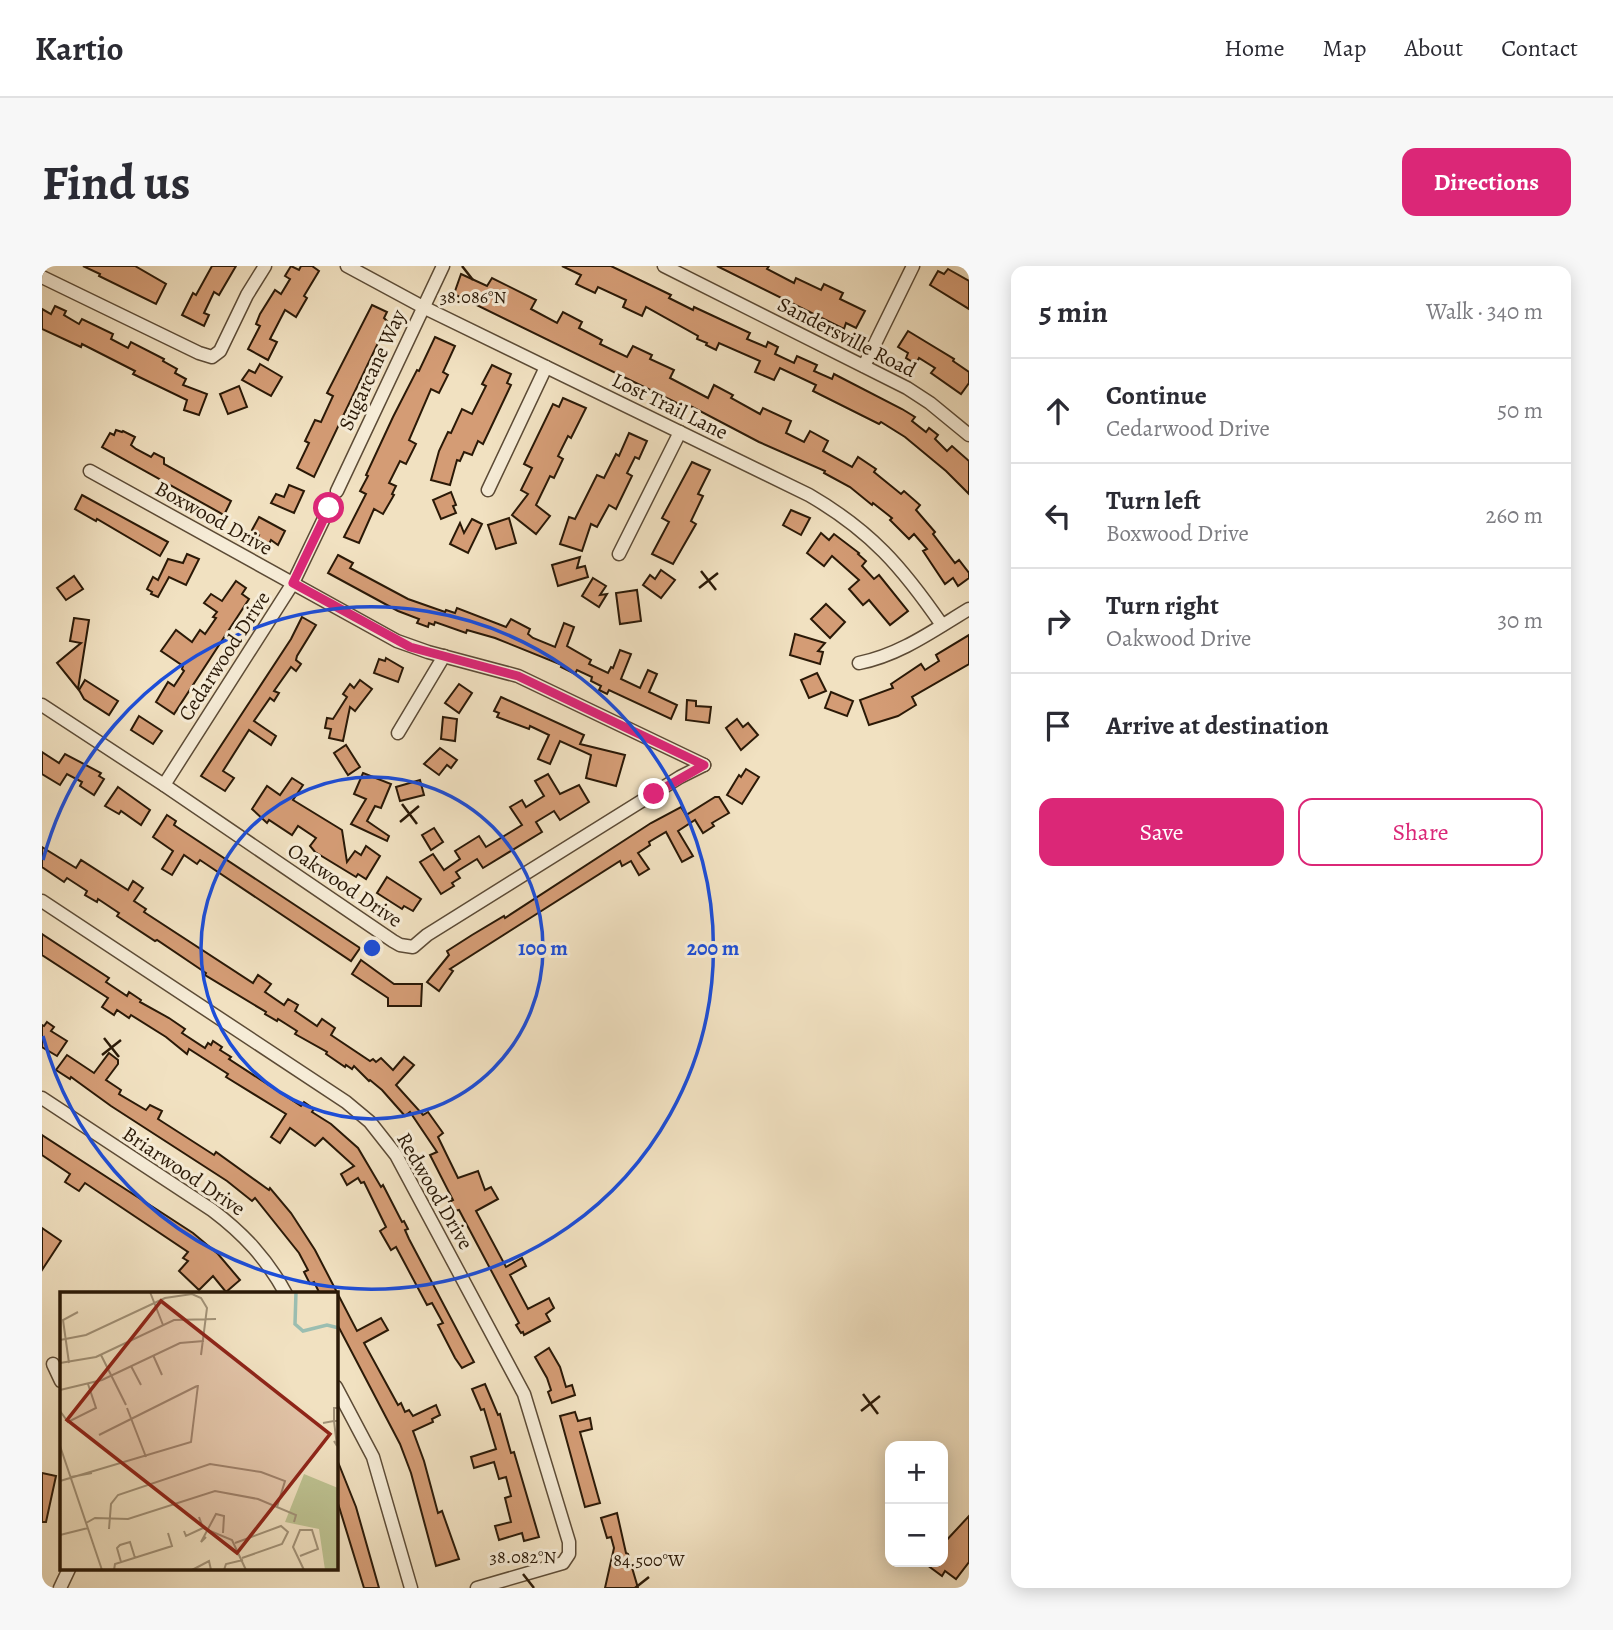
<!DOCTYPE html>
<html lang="en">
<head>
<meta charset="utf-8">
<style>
  :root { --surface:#fff; --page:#f7f7f7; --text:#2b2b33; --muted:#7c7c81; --line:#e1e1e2; --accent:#db2777 }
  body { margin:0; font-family:Alegreya,serif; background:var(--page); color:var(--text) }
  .controls { position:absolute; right:21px; bottom:21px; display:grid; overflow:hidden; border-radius:14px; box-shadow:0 4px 18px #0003 }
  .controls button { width:63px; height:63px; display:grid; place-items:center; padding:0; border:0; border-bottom:2px solid var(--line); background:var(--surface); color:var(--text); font:35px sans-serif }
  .stop { position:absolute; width:21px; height:21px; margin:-16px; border:5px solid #db2777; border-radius:50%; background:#fff }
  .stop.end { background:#db2777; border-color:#fff; box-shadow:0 2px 7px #0008 }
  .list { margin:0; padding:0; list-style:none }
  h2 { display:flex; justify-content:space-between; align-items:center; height:91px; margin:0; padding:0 28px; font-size:30px }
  h2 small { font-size:23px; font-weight:400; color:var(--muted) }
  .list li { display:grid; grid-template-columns:46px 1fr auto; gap:21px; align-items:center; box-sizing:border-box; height:105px; padding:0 28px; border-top:2px solid var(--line) }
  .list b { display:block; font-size:26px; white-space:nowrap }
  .list p { margin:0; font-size:23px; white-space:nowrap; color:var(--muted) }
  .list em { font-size:23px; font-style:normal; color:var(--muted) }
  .actions { display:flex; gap:14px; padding:21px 28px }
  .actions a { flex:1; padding:16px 0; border:2px solid var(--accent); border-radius:14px; text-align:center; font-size:24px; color:var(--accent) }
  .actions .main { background:var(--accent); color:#fff }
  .icon { flex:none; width:38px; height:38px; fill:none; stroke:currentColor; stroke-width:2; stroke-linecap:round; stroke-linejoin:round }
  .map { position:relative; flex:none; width:927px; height:1322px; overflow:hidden; border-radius:14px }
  header { display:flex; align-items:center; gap:42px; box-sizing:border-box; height:98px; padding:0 35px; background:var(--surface); border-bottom:2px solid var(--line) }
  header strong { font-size:33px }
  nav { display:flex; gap:38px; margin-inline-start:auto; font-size:24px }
  .intro { display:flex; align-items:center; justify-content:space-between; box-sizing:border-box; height:168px; padding:0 42px }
  h1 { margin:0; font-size:49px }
  .button { padding:18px 32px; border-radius:14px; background:var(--accent); color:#fff; font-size:24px; font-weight:700 }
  main { display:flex; gap:42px; padding:0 42px }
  aside { flex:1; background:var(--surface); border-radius:14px; box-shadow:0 4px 18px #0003 }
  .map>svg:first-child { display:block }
  .building { fill:#d49c75; stroke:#2a1907; stroke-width:2 }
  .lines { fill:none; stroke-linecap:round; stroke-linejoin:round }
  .minor-casing { stroke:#5c4b36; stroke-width:15 }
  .minor { stroke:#f6ecd7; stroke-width:12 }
  .route { stroke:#db2777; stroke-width:9 }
  .ticks { fill:none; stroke:#2a1907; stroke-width:2.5 }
  .ring { fill:none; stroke:#1d4ed8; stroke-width:3.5 }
  .labels { text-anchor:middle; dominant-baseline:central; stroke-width:6; stroke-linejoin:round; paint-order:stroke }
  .street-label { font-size:21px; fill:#2a1907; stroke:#f6ecd7 }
  .inset-river { fill:none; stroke:#9bbeb1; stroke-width:3.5 }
  .inset-road { fill:none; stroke:#a19177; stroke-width:2 }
  .view { fill:#8f2418; fill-opacity:0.15; stroke:#8f2418; stroke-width:3.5 }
  .inset-edge { fill:none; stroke:#2a1907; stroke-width:3.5 }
  .ticks-label { font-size:18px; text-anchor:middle; fill:#2a1907; stroke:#f6ecd7; stroke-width:6; stroke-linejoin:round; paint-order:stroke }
  .centre { fill:#1d4ed8; stroke:#f6ecd7; stroke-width:3.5 }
  .ring-label { font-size:21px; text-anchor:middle; font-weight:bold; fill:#1d4ed8; stroke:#f6ecd7; stroke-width:6; stroke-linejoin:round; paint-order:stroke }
</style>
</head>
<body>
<header>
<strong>Kartio</strong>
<nav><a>Home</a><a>Map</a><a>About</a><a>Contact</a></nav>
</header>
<div class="intro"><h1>Find us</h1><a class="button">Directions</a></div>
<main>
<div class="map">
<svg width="927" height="1322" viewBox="0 0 927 1322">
  <rect width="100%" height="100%" fill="#f1e1c1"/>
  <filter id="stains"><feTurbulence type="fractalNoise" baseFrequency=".00286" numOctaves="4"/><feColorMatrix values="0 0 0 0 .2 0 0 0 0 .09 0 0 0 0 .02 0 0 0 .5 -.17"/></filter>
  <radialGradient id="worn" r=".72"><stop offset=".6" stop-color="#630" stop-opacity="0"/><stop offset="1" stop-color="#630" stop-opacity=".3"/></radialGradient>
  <g class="building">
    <path d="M41,0H93L124,18L114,38L57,10L58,8Z"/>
    <path d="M170,0H194L177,29L172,26L162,47L167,49L162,60L140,49L151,27L154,29Z"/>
    <path d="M249,0L257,4L259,0H270L277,5L262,30L265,32L254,51L243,44L228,73L235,76L226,94L206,83L218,60L214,58L218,48L233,24L239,28L248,13L243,10Z"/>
    <path d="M520,0H569L629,29L627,32L651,44L652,41L708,67L705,73L724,81L726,76L736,81L733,88L752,97L755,90L775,99L772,105L790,113L792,108L860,143L873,151L870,155L884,166L887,162L896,169L893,173L905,185L910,180L927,195V228L904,205L863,171L839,156L837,158L771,125L774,119L738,102L732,114L713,106L718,95L677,77L674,84L664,79L665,77L655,73L656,70L604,41L600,50L581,41L584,34L556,21L553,27L534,18L539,9Z"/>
    <path d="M675,0H727L725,3L752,17L754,12L779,24L782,18L801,27L798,33L823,45L814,62L804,57L802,63Z"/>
    <path d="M906,3L927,15V43L888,19L896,5L902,8Z"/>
    <path d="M419,8L445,20L450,12L494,34L489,43L515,57L521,46L540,56L537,62L560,74L558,78L585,91L591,80L610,89L608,93L632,104L628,112L666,132L672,119L691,129L689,132L718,148L721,142L749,155L744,167L762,176L768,165L786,175L781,185L810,201L816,191L834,203L832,206L859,228L862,225L878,239L874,244L893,266L891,268L913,297L917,294L927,307V312L916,320L911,312L903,318L881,285L885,283L872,268L867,273L848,254L850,252L831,237L830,239L808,221L782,207L783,205L717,176L641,136L639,139L412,28Z"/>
    <path d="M330,39L345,46L342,52L346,56L272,211L255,202L267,177L263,175L273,154L279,156L291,130L285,127Z"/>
    <path d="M13,40L24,45L22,49L37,58L40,53L71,68L69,73L86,82L89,76L122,93L121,95L135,103L133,107L144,113L141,119L165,128L157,149L142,144L145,134L91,108L93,105L40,78L39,81L0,63V43L9,48Z"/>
    <path d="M866,65L912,93L911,95L927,106V117L919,128L889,107L893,102L877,92L874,98L864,92L866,87L856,81Z"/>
    <path d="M393,71L413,80L401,106L406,109L397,127L389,123L367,174L374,178L364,198L358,195L347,217L354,220L350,228L352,229L341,248L332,243L317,277L302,271L324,228L318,225L326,210L324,209L351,151L375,104L377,105Z"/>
    <path d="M218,98L240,111L229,130L200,114L207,104L213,107Z"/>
    <path d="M450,99L469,108L465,117L469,119L441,178L436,175L430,189L422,186L418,195L415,194L408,219L389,214L397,185L406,166L409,167L420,143L430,148L444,120L440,118Z"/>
    <path d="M197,120L205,141L186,148L178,128Z"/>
    <path d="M521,132L544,142L529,172L526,170L516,190L521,193L512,212L508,210L494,239L508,250L494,268L470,249L486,228L479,224L490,202L482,198L511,138L517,141Z"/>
    <path d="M74,164L80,166L81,165L93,171L89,179L94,183L109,191L112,187L122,192V198L189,235L182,249L60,181L68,167L72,169Z"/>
    <path d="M587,167L605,175L597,193L593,191L585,207L590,210L574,243L567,239L555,261L549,258L540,285L518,278L527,251L533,253L555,209L562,212L574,188L577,190Z"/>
    <path d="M650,196L668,204L656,228L661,230L649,255L654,258L631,298L610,288L627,256L620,252Z"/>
    <path d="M247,219L262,225L252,247L229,237L234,228L242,231Z"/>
    <path d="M409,226L414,239L411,240L414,247L399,253L391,234Z"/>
    <path d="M40,229L126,276L118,290L55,253L54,255L33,243Z"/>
    <path d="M749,244L768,252L759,269L741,259Z"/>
    <path d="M217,251L243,265L236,279L229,274L227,278L215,272L217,269L210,264Z"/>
    <path d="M467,252L474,277L454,283L446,259Z"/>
    <path d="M430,253L440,258L426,287L408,278L418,257L422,267Z"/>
    <path d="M779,267L787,274L792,268L817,287L816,288L824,295L820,300L832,313L837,309L866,345L848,359L827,334L821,339L807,323L817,314L790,290L782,300L765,287Z"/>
    <path d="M145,288L157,293L144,319L127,311L116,331L109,328L110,326L105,323L111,311L116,314L126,293L141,297Z"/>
    <path d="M296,289L311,297L308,302L366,333L403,346L404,344L413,347L415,342L464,361L469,353L488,363L486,368L491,372L513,381L522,357L532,361L525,380L549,394L547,398L566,407L569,401L571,402L578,384L589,388L579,413L598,422L606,404L615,408L607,426L635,439L629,453L567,424L565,428L557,424L559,420L549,415L550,411L535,404L533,408L519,401L520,399L453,372L425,364L424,367L393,356L392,359L387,357L386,361L375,357L377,353L356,345L286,307Z"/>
    <path d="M538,291L535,302L543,300L546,311L516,320L510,299Z"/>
    <path d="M619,304L633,314L619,332L601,319L608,309L613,313Z"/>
    <path d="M32,310L41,323L24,334L15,322Z"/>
    <path d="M551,312L564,320L558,329L565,328L557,341L540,330Z"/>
    <path d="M194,315L204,322L200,328L207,333L132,448L114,436L126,416L132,420L142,405L140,403L141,400L119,385L134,364L150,376L158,364L163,368L174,352L171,351L175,346L162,337L169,328L180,335Z"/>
    <path d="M595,324L599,355L578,358L574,327Z"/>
    <path d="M784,338L803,356L788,372L769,353Z"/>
    <path d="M260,351L274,359L255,390L254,394L259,398L254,405L249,401L232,425L237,427L232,435L228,432L212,455L234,470L229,479L207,464L181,505L192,512L183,525L159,510L249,373Z"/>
    <path d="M32,352L47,354L36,423L15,397L39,377L28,375Z"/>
    <path d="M753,368L783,377L776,385L781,386L778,398L748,389Z"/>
    <path d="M927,369V398L870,431L874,439L856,450L827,459L818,434L851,422L849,418L879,398L883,404L897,395L894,389Z"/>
    <path d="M344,392L361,402L356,416L332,407L337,393L343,395Z"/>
    <path d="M775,407L784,425L767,432L759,414Z"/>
    <path d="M43,414L76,435L67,449L42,433L37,424Z"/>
    <path d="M318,414L330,423L313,445L308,441L301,475L287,472L289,463L283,462L285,452L291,453L305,431L301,428L308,418L312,422Z"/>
    <path d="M417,418L430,427L417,447L403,437Z"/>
    <path d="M789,426L811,435L805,450L783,442Z"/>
    <path d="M459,431L542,469L538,478L583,489L574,520L544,512L549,489L518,475L508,498L496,493L507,469L488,460L487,463L455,451L457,447L452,445Z"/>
    <path d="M645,434L654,435V440L669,441L667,457L644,454Z"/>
    <path d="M97,450L120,465L111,478L89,464Z"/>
    <path d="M401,451L415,453L413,475L399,473Z"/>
    <path d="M695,453L701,461L706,457L716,469L699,484L684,462Z"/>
    <path d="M304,479L318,501L306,509L292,487Z"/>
    <path d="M398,482L415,494L409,502L405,499L397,509L382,498Z"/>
    <path d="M0,486L17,497L23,488L59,507L57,510L62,513L52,529L38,520L40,516L25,508L18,519L0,508Z"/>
    <path d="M704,503L717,511L700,538L685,529L697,509L699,511Z"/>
    <path d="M321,507L349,518L339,542L333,540L325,555L347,570L345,575L309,558L324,533L312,528Z"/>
    <path d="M506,508L518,528L537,519L547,536L518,554L512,545L494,556L500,566L441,602L435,593L414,606L418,612L410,617L412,620L399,628L378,596L391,588L402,604L418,593L413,585L437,570L444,581L480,559L468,541L480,534L484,541L502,530L493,515Z"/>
    <path d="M250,512L261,519L251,534L300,564L305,596L313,585L319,589L324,580L338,590L324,613L316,608L314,611L273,586L268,580L274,572L256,560L250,569L227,554L225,557L210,543L225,520L238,529Z"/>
    <path d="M378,514L382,529L358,535L354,521Z"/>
    <path d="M76,521L108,544L99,559L79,545L77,548L63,540Z"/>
    <path d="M673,531H677L687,547L670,557L672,560L661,567L653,554L636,565L651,590L640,596L624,566L607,576L608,579L596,587L607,603L597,609L589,595L580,600L578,595L408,703L411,705L397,725L385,716L407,689L405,685L430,669L462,650L463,652L609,557L639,541L644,549Z"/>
    <path d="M125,549L134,555L132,559L318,682L309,695L158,594L155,598L142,589L130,609L120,603L131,585L111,571Z"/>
    <path d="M392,562L401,576L389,584L380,569Z"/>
    <path d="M0,581L34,602L39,594L86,624L91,615L101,622L92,635L104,643L102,646L211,717L216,709L229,718L223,726L242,739L246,733L256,739L253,745L275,760L280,753L293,762L289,769L328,795L331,793L334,796L339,792L351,804L362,791L372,799L354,819L381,849L386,846L401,867L396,871L416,912L436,905L443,924L449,921L456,933L434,945L464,1001L480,992L484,1000L468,1009L486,1043L507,1032L512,1042L504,1048L508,1055L482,1069L481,1066L479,1067L474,1059L477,1057L417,944L412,945L407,936L411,934L388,889L395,886L368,846L363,850L340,824L328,814L327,815L312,800L310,803L304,799L303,801L284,788L285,786L253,768L255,765L236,753L235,755L223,748L224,746L163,709L164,707L115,674L113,675L75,650L77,647L56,633L55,636L43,629L45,625L25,612L22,616L0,601Z"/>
    <path d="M345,611L379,633L371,645L362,640L360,643L335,627Z"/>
    <path d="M0,668L67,712L64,716L85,730L87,726L99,734L98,736L127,752L143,763L140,767L163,782L166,777L169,779L171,775L180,781L178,784L189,791L187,793L219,814L259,840L262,836L272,843L270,846L289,858L316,882L339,921L341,919L360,956L362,955L366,963L363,964L367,973L432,1096L420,1102L413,1092L396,1059L401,1057L390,1037L385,1039L354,981L349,984L338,965L344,961L322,916L319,917L316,912L305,919L299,908L312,900L281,872L273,880L248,862L238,877L229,871L244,848L184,811L186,808L147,783L145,788L124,771L89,749L87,752L75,744L72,749L60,741L66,732L0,689Z"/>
    <path d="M319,694L352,718H380L379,740H346V732L310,708Z"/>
    <path d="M5,756L12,761L9,765L25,775L15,790L0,781V759L2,760Z"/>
    <path d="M67,787L76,794V798L64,814L79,824L77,828L104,844L108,839L120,845L116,853L172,889L174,886L227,924L228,922L249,947L273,984L315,1065L339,1052L346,1064L322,1077L356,1139L359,1137L363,1146L367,1144L371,1150L394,1139L398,1149L390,1153L391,1156L371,1165L382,1195L396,1247L400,1245L417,1293L394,1300L369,1207L358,1178L294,1056V1028H278L272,1016L268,1018L262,1006L266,1004L257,987L213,932L210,935L185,915L69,840L29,811L28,813L14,804L25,789L52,807Z"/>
    <path d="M0,869L151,967L176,988L198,1014L184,1026L171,1010L157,1024L137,1005L146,995L141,992L146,986L43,917L37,925L23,916L28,908L0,889Z"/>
    <path d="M0,962L19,975L0,1004Z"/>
    <path d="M507,1082L518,1101L524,1121L530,1119L533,1129L510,1137L506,1126L509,1124L505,1112L493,1091Z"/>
    <path d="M443,1118L456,1149L458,1148L469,1187L472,1186L497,1271L482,1275L480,1267L457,1274L453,1260L469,1256L463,1232L469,1230L464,1211L457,1213L452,1196L432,1202L429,1191L454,1183L442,1143L439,1144L430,1123Z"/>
    <path d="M533,1146L536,1155L548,1152L550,1163L538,1166L558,1237L543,1241L518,1150Z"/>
    <path d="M294,1191L314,1241L337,1322H322L294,1231Z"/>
    <path d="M0,1207L14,1210L4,1256H0Z"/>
    <path d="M575,1247L584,1287L586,1288L596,1322H563L572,1282L569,1271L565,1272L559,1252Z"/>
    <path d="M927,1250V1296L914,1313L903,1305L900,1310L881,1296H901V1278Z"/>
  </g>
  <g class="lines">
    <g class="minor-casing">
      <g id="minor">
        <path d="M305,0L381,41L767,229C829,265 860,301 900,359"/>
        <path d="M622,0L865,122L888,137L927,169"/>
        <path d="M0,11L157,87L170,91L178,85L205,29L223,0"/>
        <path d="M822,100L871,0"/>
        <path d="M48,205L355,375L386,386L476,410L662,499"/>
        <path d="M446,224L504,101"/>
        <path d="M295,225L401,0"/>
        <path d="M577,288L638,166"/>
        <path d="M817,397C858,389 892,364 927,343"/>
        <path d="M0,439L122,519L351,675L358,679L371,681L385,669L638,511L662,499"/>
        <path d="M356,467L402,390"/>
        <path d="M122,519L251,317L287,242"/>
        <path d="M0,635L304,836L328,856L354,889L482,1128L527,1276V1288L521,1297L435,1322"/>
        <path d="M0,832L170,944C202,968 225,993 244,1028"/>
        <path d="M11,1098L19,1115"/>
        <path d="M294,1121L331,1191L369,1322"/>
        <path d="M18,1322L27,1303"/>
      </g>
    </g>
    <use href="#minor" class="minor"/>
  </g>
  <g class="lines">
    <path class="route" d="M287,242L251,317L368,381L476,410L662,499L612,528"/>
  </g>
  <path class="ticks" d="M420,0L431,14M659,305L674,324M657,322L676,307M360,538L375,558M358,556L377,540M62,772L77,791M60,789L79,774M821,1128L836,1148M819,1145L838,1130M481,1308L492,1322M593,1322L607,1311"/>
  <g class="ring">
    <circle cx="330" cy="682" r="171"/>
    <path d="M1 594A341 341 0 1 1 1 770"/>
  </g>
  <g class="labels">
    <g class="street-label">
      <text transform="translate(805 71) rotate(27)">Sandersville Road</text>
      <text transform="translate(330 104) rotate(-65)">Sugarcane Way</text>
      <text transform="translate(628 140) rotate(26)">Lost Trail Lane</text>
      <text transform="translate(172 252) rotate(29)">Boxwood Drive</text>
      <text transform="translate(182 390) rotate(-57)">Cedarwood Drive</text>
      <text transform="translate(303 619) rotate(34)">Oakwood Drive</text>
      <text transform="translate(142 905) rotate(34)">Briarwood Drive</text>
      <text transform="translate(393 925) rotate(60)">Redwood Drive</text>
    </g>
  </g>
  <g transform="translate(18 1026)">
    <rect width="278" height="278" fill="#f1e1c1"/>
    <path d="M244,182L278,196V278H265L259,237L225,230Z" fill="#bdc291"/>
    <path class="inset-river" d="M236,0L235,32L243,39L267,33L279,36"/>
    <path class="inset-road" d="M90,0L103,33M0,48L26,43L105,6L132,2L141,6L147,16L141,63M41,63L66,113M93,63L102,83M0,71L36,65L114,28L156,27M9,71L3,28L18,20M71,74L81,93M0,98L42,88L120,51L144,49M67,116L86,165M0,119L8,130L36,116L28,92M263,131L274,129V116H279M39,143L137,94M274,149L277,154L274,129H279M0,154L42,278M11,185L32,181M0,189L131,150L138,93M139,225L143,236L172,248L186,278M26,231L35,226L68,227L155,199L198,207L236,223L234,230M49,237L51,212L58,203L150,172L201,180L225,189L217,215M124,239L126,244L143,236M0,243L28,236M146,245L141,250L156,222L164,224L163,241M175,251L221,234L228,240L222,252L182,266M240,264L258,257L252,238H240L233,255L244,278M61,270L57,256L60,253L70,250L75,266M54,278L55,272L112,254L108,241M132,278L149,269L151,278M164,278L166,272L183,268"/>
    <path class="view" d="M101,9L270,142L177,261L7,128Z"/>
    <rect width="278" height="278" class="inset-edge"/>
  </g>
  <g class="ticks-label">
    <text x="431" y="37">38.086°N</text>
    <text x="481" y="1297">38.082°N</text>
    <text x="607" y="1300">84.500°W</text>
  </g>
  <circle cx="330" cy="682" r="10" class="centre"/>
  <g class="ring-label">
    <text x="501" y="689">100 m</text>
    <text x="671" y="689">200 m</text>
  </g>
  <rect width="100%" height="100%" filter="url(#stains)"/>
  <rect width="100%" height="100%" fill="url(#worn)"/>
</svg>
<div class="controls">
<button>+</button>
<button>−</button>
</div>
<div class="stop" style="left:287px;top:242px"></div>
<div class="stop end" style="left:612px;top:528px"></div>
</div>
<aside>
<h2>5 min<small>Walk · 340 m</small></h2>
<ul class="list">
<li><svg class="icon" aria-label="ahead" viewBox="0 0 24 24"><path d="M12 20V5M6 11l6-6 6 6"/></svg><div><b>Continue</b><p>Cedarwood Drive</p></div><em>50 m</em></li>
<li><svg class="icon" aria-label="left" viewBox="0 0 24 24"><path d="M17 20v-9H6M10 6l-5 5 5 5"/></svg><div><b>Turn left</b><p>Boxwood Drive</p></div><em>260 m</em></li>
<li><svg class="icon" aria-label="right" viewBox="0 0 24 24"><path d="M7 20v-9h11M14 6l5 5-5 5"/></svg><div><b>Turn right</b><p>Oakwood Drive</p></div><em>30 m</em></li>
<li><svg class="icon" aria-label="arrive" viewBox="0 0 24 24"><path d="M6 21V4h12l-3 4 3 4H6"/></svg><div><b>Arrive at destination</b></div></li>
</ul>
<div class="actions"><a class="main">Save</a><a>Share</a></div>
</aside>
</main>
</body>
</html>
